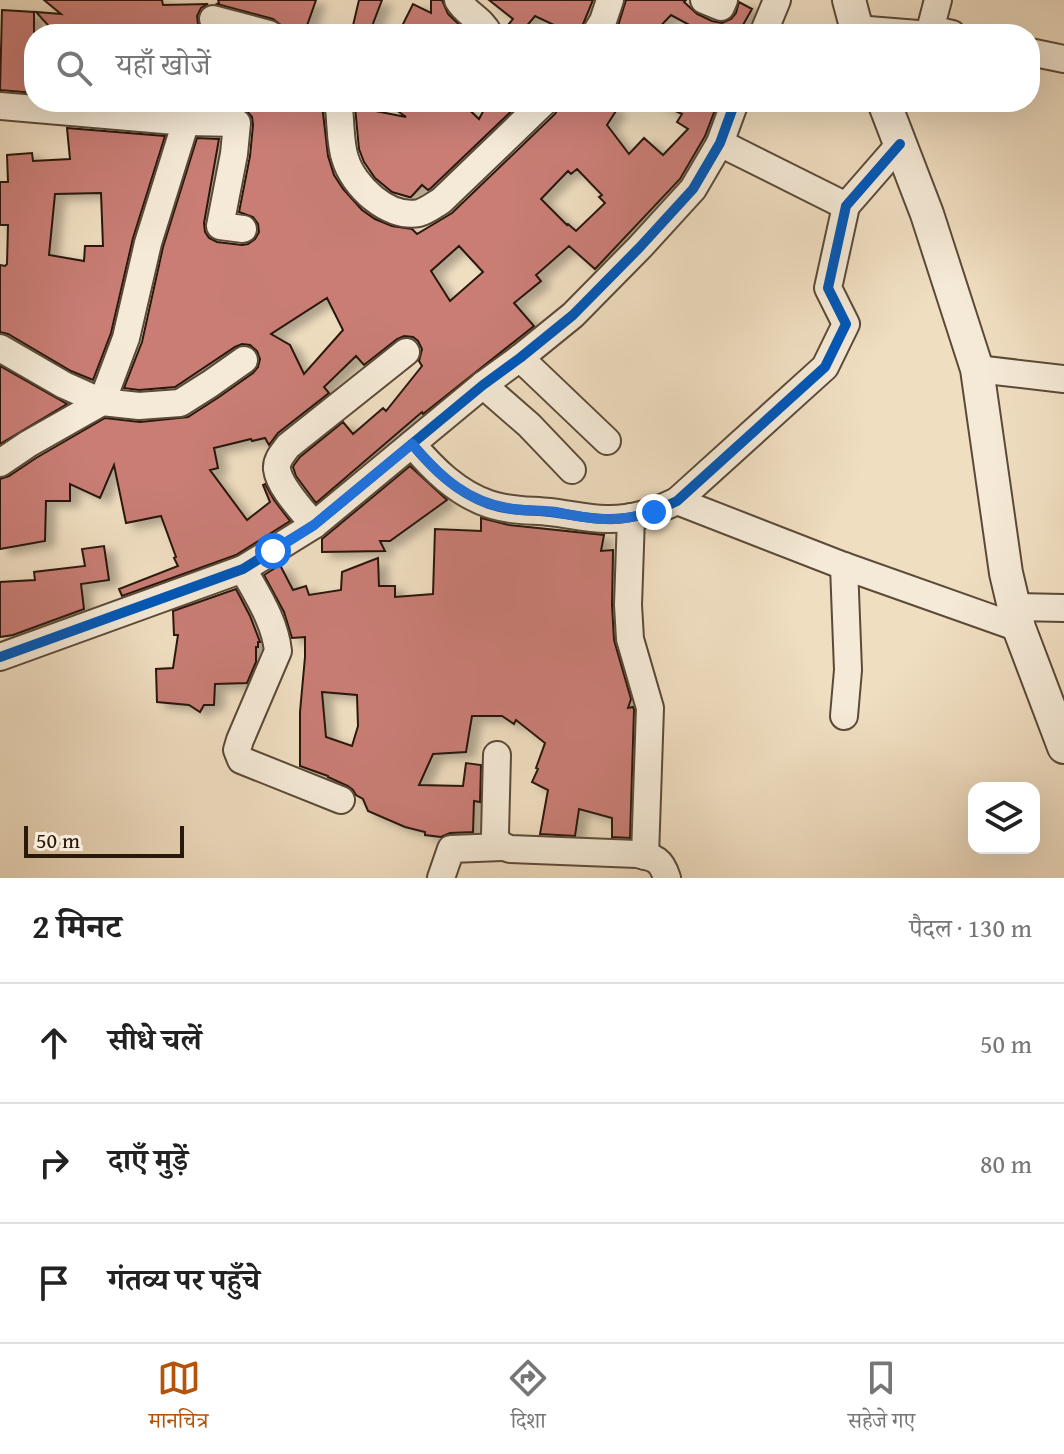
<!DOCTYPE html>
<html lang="hi">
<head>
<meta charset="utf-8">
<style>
  :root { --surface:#fff; --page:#f2f2f2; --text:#222; --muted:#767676; --line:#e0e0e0; --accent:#b45309 }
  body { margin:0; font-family:"Gentium Book Plus","Noto Serif Devanagari",serif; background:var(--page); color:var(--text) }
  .controls { position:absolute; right:24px; bottom:24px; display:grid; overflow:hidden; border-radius:16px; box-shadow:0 8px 32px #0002 }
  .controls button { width:72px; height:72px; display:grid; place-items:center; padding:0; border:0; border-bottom:2px solid var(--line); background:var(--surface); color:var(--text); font:40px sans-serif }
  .scale { position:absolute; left:24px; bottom:20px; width:160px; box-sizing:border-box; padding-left:8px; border:4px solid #29190a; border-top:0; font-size:22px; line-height:28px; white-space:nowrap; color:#29190a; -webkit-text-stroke:6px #f5ead7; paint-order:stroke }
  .stop { position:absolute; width:24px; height:24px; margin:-18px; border:6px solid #1a73e8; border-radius:50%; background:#fff }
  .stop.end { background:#1a73e8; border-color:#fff; box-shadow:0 2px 8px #0008 }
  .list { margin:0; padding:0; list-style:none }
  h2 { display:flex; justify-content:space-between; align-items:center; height:104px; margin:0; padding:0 32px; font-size:34px }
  h2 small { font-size:26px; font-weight:400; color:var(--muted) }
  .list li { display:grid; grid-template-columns:52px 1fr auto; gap:24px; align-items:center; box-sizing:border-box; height:120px; padding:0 32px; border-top:2px solid var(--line) }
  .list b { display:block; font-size:30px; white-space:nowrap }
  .list em { font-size:26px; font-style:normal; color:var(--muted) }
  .icon { flex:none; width:44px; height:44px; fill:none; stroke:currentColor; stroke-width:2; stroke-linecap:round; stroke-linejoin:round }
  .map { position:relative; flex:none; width:1064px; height:878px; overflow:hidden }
  .search { position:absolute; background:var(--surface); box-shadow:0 8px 32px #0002; left:24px; right:24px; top:24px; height:88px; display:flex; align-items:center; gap:20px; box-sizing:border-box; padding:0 28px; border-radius:32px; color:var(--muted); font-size:30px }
  .sheet { height:464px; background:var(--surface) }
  nav { display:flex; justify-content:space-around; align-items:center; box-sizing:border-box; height:112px; border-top:2px solid var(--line); background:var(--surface); font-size:22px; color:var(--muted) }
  nav a { display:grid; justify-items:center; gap:4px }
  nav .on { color:var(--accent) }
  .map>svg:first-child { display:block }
  .building { fill:#c97d74; stroke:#29190a; stroke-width:2; fill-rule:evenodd; filter:url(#shadow) }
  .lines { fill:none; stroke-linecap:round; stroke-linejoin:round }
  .minor-casing { stroke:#5b4a38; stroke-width:30 }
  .tertiary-casing { stroke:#5b4a38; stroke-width:36 }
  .minor { stroke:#f5ead7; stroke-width:26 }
  .tertiary { stroke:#f5ead7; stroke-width:32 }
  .cycleway-casing { stroke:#f5ead7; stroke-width:15 }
  .cycleway { stroke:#0057b8; stroke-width:10 }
  .route { stroke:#1a73e8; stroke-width:10 }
</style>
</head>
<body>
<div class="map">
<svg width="1064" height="878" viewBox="0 0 1064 878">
  <defs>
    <filter id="shadow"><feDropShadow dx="9" dy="5" stdDeviation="4" flood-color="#0004"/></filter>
  </defs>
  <rect width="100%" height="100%" fill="#f0dec1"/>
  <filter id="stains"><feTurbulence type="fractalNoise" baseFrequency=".0025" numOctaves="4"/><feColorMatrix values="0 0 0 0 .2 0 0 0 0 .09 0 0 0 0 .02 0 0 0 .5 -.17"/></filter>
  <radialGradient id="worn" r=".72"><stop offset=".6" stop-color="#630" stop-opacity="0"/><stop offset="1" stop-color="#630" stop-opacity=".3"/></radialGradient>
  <g class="building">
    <path d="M44,0H162L163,5L208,4L201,8L197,16L198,24L202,31L208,34H56L36,12L61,14Z"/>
    <path d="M218,0H316L304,34L282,26L273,19L217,4L219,3Z"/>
    <path d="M359,0H382L369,34H351Z"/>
    <path d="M431,0H442L448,14L469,34H398L413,4L431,13Z"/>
    <path d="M489,0H593L579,34H573L535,16L520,34H505L504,30L513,19Z"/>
    <path d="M626,0H686L684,2L697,14L712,21L722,23L731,19L736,13L739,2L752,9L743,25L748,28L747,34H706L671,15L653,34H614L618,26Z"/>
    <path d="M2,10L34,12V93L0,90Z"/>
    <path d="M208,102H320L323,113L328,156L334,175L343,189L362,210L375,219L392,226L412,229L417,234L452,213L555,114L559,107L560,102H606L616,111L607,125L629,154L644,138L663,155L688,129L677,122L682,114L656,102H718L705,136L680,179L595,269L569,246L536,275L541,281L514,303L534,326L423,414L422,412L316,503L296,476L293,467L294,465L300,457L343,422L353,434L383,408L386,411L422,366L419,361L422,349L418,341L413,337L404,336L397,339L364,365L356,356L324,387L329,393L278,433L269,445L265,438L252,441L251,439L214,448L218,468L210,470L247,520L270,502L263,485L265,484L274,500L290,521L236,555L122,596L119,589L178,566L174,558L176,557L161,516L126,523L114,465L100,498L70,484V501H46L45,541L0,549V479L9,476L36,458L105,418L140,422L188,417L219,397L253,373L258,367L260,359L257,351L250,345L242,344L235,347L175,387L139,390L124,388L142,342L163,247L197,138L219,139L204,223L205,232L209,238L217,242L242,245L248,244L255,239L259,232L258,224L253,217L239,212L250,156L253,125L252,117L245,109L237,107L207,106ZM577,169L602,195L599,197L605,203L576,231L568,224L567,225L541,199L568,171L571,174ZM459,246L483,272L450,301L431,271ZM327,298L343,330L304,374L290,345L271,334Z"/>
    <path d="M385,102H461L479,119L488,102H521L431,188L428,190L422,185L411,197H409L392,192L375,178L364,162L359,149L355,107L406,117Z"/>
    <path d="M67,128L165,136L133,238L111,333L93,380L71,371L8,334L0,332V265L5,266L7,264L8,225H0V182H8L7,155L32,153L33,161L70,159ZM101,193L103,246H85L84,261L49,255L55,194Z"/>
    <path d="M0,366L67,404L0,444Z"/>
    <path d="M410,466L447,500L390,541H380L385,551L322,552V539Z"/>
    <path d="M481,518L509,525L604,535L601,551L613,550L612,605L614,640L631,699L628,708L633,707L634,710L630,838L612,837V818L579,809L575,836L540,834L548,790L532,782L538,769L536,768L545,743L516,720L514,724L502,716H472L466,752L433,754L419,785L463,786L466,763L481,765L480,802L474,801L473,832L450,833L441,837L425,835V832L405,827L368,811L363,799L356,795L353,790L348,786L328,777V776L300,766V712L305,657V637L292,638L284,612L264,575L280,565L293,590L306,586L309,595L341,590L342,572L378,558L379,586H395V597L433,594L435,529L481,531ZM322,692L357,695L358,726L352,746L326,737Z"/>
    <path d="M104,546L109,580L81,584L84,609L13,635L0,637V582L35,580L34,572L85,566L82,549Z"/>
    <path d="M236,589L250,616L260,642H258V647H256V662L247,683L215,684L214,705H204L200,712L189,705L157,702L156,669L173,668L178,635H174L173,611Z"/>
  </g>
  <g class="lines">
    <g class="minor-casing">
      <g id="minor">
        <path d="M458,0C466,14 482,19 489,34"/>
        <path d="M704,0L721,7L724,0"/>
        <path d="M213,19L269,34"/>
        <path d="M856,29L918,34"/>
        <path d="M595,34L603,21L610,0"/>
        <path d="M763,34L777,0"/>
        <path d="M929,34L938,0"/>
        <path d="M932,34L943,32L952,34"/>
        <path d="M1030,52L1064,59"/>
        <path d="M336,102L339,109C341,124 340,143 345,158C353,186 388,219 419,213C427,211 434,205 441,201L544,102"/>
        <path d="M0,106L187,122L237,123L234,154L220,226L243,229"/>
        <path d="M720,143L846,206"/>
        <path d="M0,348L64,385L102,402L139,406L180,403L210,384L244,360"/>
        <path d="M520,358L607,441"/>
        <path d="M977,369L1064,379"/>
        <path d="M483,385L529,425L572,470"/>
        <path d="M412,444C433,469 457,493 489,504C509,511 530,510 550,512C569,514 587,519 606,519C632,520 654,512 677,501L825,367L846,324L828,288L846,206L900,144"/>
        <path d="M0,463L28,444L102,402L126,338L148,243L192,102"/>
        <path d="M677,501L844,566L1019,628"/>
        <path d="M631,517L628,605L630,639L650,708L645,856"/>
        <path d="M314,525C303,511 279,487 277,469C276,460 283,453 288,446L406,352"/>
        <path d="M243,569C257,595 275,621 278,651L240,740L237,750L241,760L341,800"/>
        <path d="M1015,607L1064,608"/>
        <path d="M0,657L243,569L314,525L483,385L520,358L573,315L640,247L693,189L720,143L735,102"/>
        <path d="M844,716L848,670L844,566"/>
        <path d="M497,755L495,834C497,843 501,846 510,849L637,854C655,858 661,859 667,878"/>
        <path d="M441,878L451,849L502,847"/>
      </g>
    </g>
    <g class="tertiary-casing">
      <g id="tertiary">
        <path d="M849,0L858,34"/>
        <path d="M884,102L927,214L977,369L1006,573L1019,628L1064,747"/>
      </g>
    </g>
    <use href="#minor" class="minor"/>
    <use href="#tertiary" class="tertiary"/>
    <g class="cycleway-casing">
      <g id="cycleway">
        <path d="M412,444C433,469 457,493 489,504C509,511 530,510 550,512C569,514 587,519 606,519C632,520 654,512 677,501L825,367L846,324L828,288L846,206L900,144"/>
        <path d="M0,657L243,569L314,525L483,385L520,358L573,315L640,247L693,189L720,143L735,102"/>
      </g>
    </g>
    <use href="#cycleway" class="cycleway"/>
  </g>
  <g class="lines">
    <path class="route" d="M273,551L314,525L412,444C440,477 468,503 513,509C527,511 542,510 556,512C572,515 589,519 605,519C622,520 638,516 654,512"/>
  </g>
  <rect width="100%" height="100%" filter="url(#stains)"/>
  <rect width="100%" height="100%" fill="url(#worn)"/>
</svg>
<div class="controls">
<button><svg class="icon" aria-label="layers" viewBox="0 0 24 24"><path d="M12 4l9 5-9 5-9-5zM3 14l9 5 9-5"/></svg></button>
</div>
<div class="scale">50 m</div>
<div class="stop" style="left:273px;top:551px"></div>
<div class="stop end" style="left:654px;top:512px"></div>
<div class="search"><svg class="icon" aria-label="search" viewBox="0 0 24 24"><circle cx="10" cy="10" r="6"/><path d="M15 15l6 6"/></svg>यहाँ खोजें</div>
</div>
<section class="sheet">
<h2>2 मिनट<small>पैदल · 130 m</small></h2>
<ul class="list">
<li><svg class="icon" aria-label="ahead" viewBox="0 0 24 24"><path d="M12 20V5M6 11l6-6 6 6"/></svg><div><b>सीधे चलें</b></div><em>50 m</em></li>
<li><svg class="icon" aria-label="right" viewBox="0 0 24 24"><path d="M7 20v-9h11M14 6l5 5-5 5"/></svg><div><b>दाएँ मुड़ें</b></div><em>80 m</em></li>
<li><svg class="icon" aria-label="arrive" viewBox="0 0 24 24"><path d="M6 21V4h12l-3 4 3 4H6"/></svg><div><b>गंतव्य पर पहुँचे</b></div></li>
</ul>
</section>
<nav>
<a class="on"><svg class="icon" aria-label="map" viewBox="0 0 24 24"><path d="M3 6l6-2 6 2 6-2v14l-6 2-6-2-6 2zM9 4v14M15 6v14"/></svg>मानचित्र</a>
<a><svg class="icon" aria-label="directions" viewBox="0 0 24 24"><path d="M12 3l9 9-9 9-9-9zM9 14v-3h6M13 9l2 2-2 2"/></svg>दिशा</a>
<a><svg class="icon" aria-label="saved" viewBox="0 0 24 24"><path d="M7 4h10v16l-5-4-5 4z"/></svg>सहेजे गए</a>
</nav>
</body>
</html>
